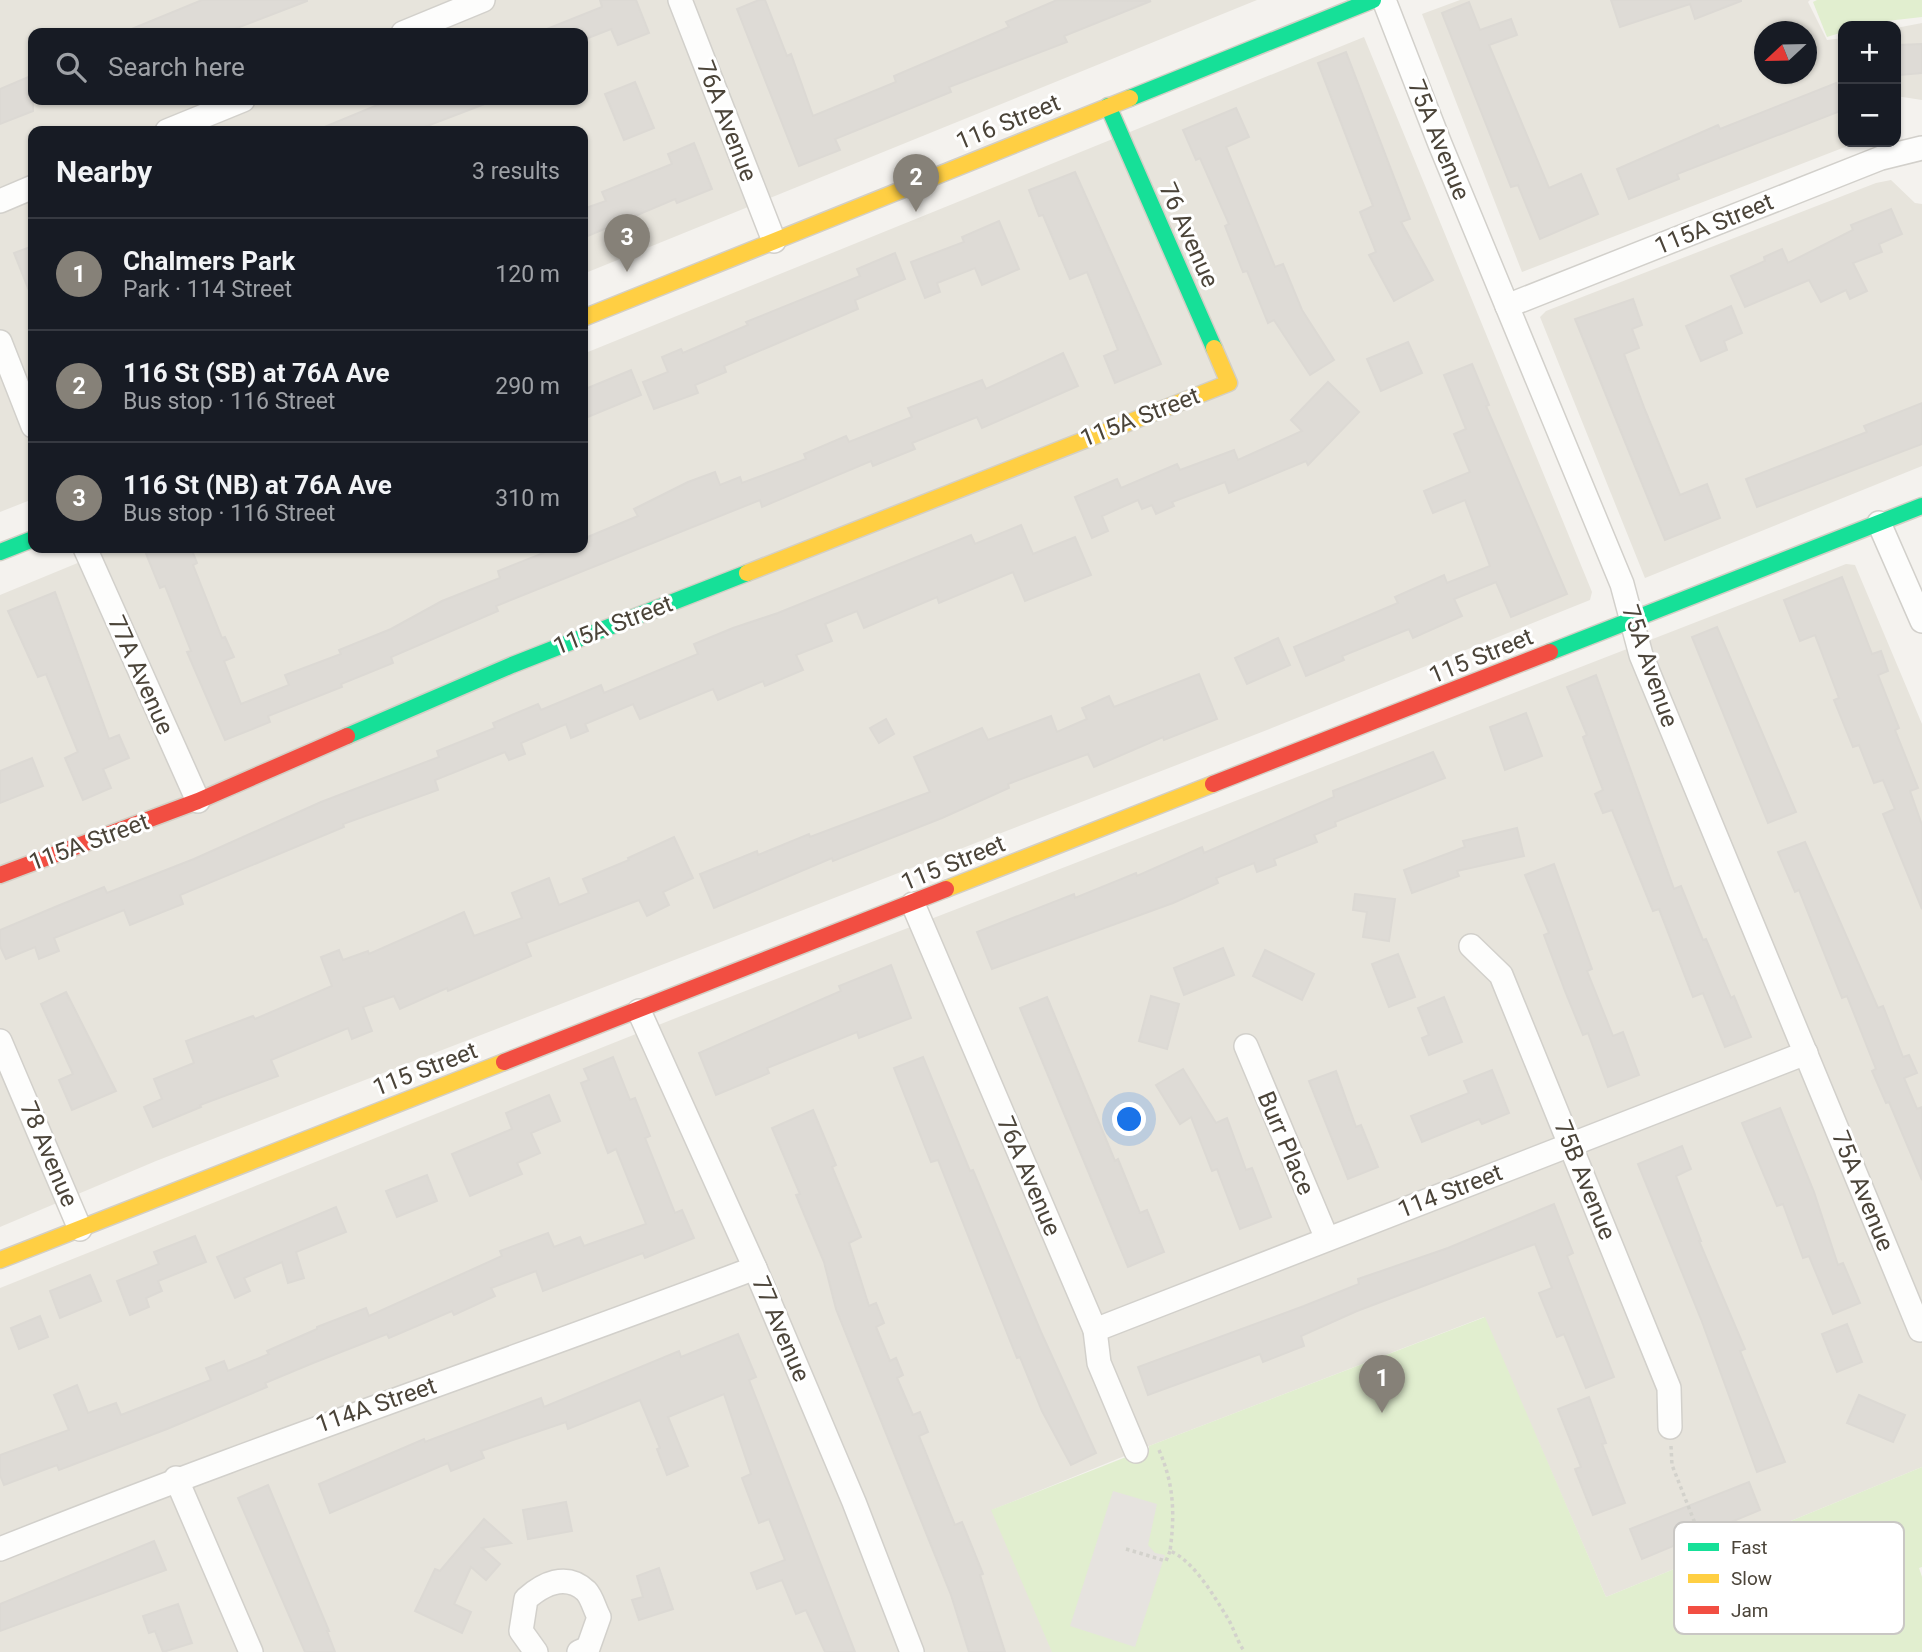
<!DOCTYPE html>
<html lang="en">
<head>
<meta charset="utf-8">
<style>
  :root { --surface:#171b24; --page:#20242c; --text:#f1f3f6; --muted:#9ea1a6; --line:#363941; --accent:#868178 }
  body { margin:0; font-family:Roboto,sans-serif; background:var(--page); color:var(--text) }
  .controls { position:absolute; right:21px; top:21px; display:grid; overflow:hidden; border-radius:14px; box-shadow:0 2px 5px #0004 }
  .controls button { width:63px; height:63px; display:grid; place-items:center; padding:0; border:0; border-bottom:2px solid var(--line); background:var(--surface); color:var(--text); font:35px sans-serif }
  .compass { position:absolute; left:1754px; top:21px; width:63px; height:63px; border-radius:50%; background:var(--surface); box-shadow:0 2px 5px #0004; rotate:248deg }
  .you { position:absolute; left:1130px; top:1120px; width:24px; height:24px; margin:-18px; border:5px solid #fff; border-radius:50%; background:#1a73e8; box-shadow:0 0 0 10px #1a73e833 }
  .badge { display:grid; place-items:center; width:46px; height:46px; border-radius:50%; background:var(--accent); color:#fff; font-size:23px; font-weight:700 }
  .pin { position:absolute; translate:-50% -58px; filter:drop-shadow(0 2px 4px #0008) }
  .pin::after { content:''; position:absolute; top:37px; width:24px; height:21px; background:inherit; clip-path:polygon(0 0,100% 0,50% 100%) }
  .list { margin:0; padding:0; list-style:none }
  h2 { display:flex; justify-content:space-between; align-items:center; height:91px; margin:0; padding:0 28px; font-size:30px }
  h2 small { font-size:23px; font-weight:400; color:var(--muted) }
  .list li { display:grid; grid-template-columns:46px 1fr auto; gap:21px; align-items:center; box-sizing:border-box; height:112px; padding:0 28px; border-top:2px solid var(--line) }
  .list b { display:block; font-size:26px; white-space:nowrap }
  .list p { margin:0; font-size:23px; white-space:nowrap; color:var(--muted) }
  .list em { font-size:23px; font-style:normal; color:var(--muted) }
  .icon { flex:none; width:38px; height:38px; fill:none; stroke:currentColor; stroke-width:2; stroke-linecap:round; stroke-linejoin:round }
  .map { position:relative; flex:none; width:1922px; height:1652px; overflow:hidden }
  .search { position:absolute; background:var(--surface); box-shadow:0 2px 5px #0004; left:28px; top:28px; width:560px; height:77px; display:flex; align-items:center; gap:18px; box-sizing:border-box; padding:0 24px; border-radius:14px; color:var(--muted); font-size:26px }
  .panel { position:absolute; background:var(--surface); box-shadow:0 2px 5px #0004; left:28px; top:126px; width:560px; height:427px; border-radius:14px }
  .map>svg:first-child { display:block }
  .residential { fill:#e7e4dc; fill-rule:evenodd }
  .green { fill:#e1eecf }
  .parking { fill:#e6e3df }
  .building { fill:#dedbd6; stroke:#dcd9d4; stroke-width:2 }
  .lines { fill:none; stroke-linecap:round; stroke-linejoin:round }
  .street-casing { stroke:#d2d0cb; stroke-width:26 }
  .fast-casing { stroke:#d3cfc5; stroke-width:19 }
  .slow-casing { stroke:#d3cfc5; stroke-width:19 }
  .jam-casing { stroke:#d3cfc5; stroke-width:19 }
  .path { stroke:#d3d2cc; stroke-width:3.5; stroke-dasharray:3.5 3.5; stroke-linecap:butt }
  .street { stroke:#fdfdfc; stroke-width:23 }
  .fast { stroke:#16e098; stroke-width:16 }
  .slow { stroke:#ffcf43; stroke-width:16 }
  .jam { stroke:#f24e42; stroke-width:16 }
  .labels { text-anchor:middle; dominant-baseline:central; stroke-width:6; stroke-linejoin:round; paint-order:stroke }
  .street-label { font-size:24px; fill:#4b4439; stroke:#fff }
  .key { fill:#fff; stroke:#c9c7c4; stroke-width:2 }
  .key-label { font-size:19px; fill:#4b4439 }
</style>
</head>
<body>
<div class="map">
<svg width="1922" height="1652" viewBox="0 0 1922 1652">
  <rect width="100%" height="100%" fill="#f4f2ee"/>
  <g class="residential">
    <path d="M0,0H1257L583,274V131H33V499L0,512ZM33,33H583V100H33Z"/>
    <path d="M1460,0H1810L1808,2L1827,40L1843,38V142H1858L1522,272L1422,14ZM1764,32H1806V74H1764Z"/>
    <path d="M1922,23V100L1896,96V28Z"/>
    <path d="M1364,37L1592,592L1590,600L1267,730L156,1161L0,1227V595L114,548H583V354Z"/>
    <path d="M1891,180L1915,203L1922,204V466L1645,578L1540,317L1546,311L1876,183Z"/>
    <path d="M1846,564L1855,565L1922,724V1467L1606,1597L1484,1317L1149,1446L992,1510L1053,1652H0V1288L681,1016Z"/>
  </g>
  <g class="green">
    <path d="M1817,0H1922V17L1843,26V32L1827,37L1813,2Z"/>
    <path d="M1485,1317L1606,1597L1922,1467V1567L1919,1568L1922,1577V1652H1052L991,1510L1149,1448V1446Z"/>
  </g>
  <path class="parking" d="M1113,1491L1157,1504L1148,1545L1155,1553L1165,1555L1135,1647L1070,1626Z"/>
  <g class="building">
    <path d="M202,0H307V1L224,33H122Z"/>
    <path d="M600,0H636L649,33L618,45L611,29L583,40V33H537L602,7Z"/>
    <path d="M759,0H765L787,56L791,54L813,116L896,82L894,76L1009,27L1006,22L1057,0L1151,1L1064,36L1067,42L949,87L951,92L835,139L840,150L799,166L737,9Z"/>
    <path d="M1611,0H1741V1L1695,19L1690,4L1620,27Z"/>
    <path d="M1469,2L1480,30L1511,19L1517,35L1489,45L1549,188L1581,174L1598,214L1540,239L1518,185L1511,187L1442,13Z"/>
    <path d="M1922,44V73L1900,75L1898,45Z"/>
    <path d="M1346,52L1410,219L1401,222L1433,280L1394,301L1369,255L1376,252L1360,212L1373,206L1318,63Z"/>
    <path d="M33,75V111L0,124V89Z"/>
    <path d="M635,82L654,128L624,140L605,94Z"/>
    <path d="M1836,83L1843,110L1677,174L1679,179L1629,199L1617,169L1718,125L1720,129Z"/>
    <path d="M379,100H495L414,131H315L380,104Z"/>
    <path d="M1236,108L1249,137L1226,147L1275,267L1283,264L1302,310L1334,360L1310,375L1274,320L1268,323L1247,271L1243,272L1225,226L1229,224L1200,158L1196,160L1183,130Z"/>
    <path d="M694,143L712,189L677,203L675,199L583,238V209L606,201L602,192L672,164L668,154Z"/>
    <path d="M1075,172L1161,364L1115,383L1104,356L1118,350L1087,272L1070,279L1043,215L1039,216L1029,190Z"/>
    <path d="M1891,209L1902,234L1879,244L1882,252L1853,263L1867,291L1850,299L1846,290L1821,302L1809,280L1745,307L1731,276L1765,261L1764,257L1782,249L1788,263L1853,230L1851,225Z"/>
    <path d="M999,221L1019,269L982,285L975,268L937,283L940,292L925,298L911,262L964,242L962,237Z"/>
    <path d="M33,246V298H32L14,253Z"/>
    <path d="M895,253L905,279L855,300L858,309L724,366L726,372L695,385L698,393L654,409L643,382L668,372L662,357L681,349L683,353L748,325L746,322L860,276L857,269Z"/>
    <path d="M1633,299L1642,325L1632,329L1639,348L1624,354L1645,410L1680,495L1707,484L1720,518L1665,540L1575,319Z"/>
    <path d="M1731,306L1742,333L1724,341L1727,350L1701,361L1686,326Z"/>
    <path d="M1408,342L1422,373L1381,391L1367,359Z"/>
    <path d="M1063,353L1078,386L982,428L977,417L912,443L915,449L873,466L871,461L762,507L760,500L496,606L498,611L391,657L393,663L341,684L342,687L268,716L270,722L225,740L187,652L191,651L165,586L160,588L145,551L154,548H191L197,563L193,565L222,638L225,637L234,657L224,661L241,704L289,685L285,675L341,654L339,650L391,629L442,601L500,578L498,571L556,548H583V539L638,516L634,509L688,482L715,472L720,485L740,477L742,483L806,459L804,454L846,436L849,442L912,417L908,408L982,380L986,389Z"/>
    <path d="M1472,364L1489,405L1486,406L1567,594L1511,617L1496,582L1454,599L1462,616L1413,638L1409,629L1342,656L1344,660L1306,676L1294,647L1398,603L1395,597L1444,575L1447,583L1490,566L1465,500L1433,513L1424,491L1470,472L1454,434L1466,429L1444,375Z"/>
    <path d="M631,370L641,395L583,419V390Z"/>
    <path d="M1328,382L1359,412L1308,465L1306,461L1229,493L1225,482L1172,502L1174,506L1156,514L1152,505L1142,509L1138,500L1102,516L1108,531L1092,538L1075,497L1117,479L1121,488L1177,464L1180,470L1234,450L1238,460L1302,431L1291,420Z"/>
    <path d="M1922,403V444L1757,507L1746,479L1867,432L1864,426Z"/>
    <path d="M1021,525L1033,554L1075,537L1091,575L1025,601L1013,572L939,603L937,597L864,628L857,611L825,624L832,641L796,655L803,670L765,686L763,681L718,700L713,689L640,719L633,704L585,724L588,731L571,738L566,724L521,743L525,754L509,760L505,752L435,780L438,790L343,824L344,827L180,895L183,904L130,925L124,910L54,938L59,951L39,959L35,947L6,959L0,946V930L55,907L104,887L107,893L194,859L321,802L439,757L437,751L495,728L493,723L538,704L541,710L601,685L604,693L698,654L694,644L733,628L778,613L971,535L975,544Z"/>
    <path d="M1842,577L1872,654L1881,651L1888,671L1878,675L1899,728L1895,730L1918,788L1910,791L1922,825V909L1883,814L1895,809L1883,780L1874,783L1859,745L1853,747L1834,700L1839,698L1815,635L1800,641L1784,600Z"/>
    <path d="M55,592L109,739L119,735L129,758L103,769L111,788L83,800L65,758L78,752L46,674L38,677L8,611Z"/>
    <path d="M1717,627L1796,812L1768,823L1692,637Z"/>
    <path d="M1278,638L1290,665L1247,684L1235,658Z"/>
    <path d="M1199,674L1217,719L1164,740L1163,737L1094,767L1088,754L1008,784L1009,788L942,818L833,861L832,858L714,908L700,874L757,851L758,855L809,834L810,837L930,792L914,757L982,728L988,740L1051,716L1057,732L1087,719L1082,708L1109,696L1114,707Z"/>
    <path d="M1596,675L1674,889L1681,886L1703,940L1706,939L1731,998L1734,996L1751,1037L1725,1047L1703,993L1693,997L1659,909L1653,911L1612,810L1603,813L1595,794L1603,790L1583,737L1587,735L1567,687Z"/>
    <path d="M1526,713L1542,756L1505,770L1490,727Z"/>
    <path d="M886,719L894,734L879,743L870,728Z"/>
    <path d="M1433,752L1445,778L1335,822L1336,826L1314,835L1317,842L1274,859L1276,865L1257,872L1254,863L1216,878L1218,883L1173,903L992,969L977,932L1074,894L1075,898L1136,873L1137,876L1202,847L1204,853L1334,797L1333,791Z"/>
    <path d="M32,758L43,786L0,803V771Z"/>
    <path d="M1517,828L1524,856L1457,871L1459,876L1412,893L1404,870L1465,847L1463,841Z"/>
    <path d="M674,837L693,878L663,892L669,905L647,916L639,900L526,943L531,956L448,991L447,988L400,1009L394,996L363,1007L372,1031L352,1039L348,1028L271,1060L278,1076L200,1105L201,1107L153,1127L144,1107L162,1099L154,1079L194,1063L186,1041L253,1016L255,1019L332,986L321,957L339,950L343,960L368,951L369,954L464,912L474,936L522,918L512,893L549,878L559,905L589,893L583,879L629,860L628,858Z"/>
    <path d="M1805,842L1878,1008L1883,1006L1903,1057L1909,1055L1917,1073L1904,1078L1917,1109L1922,1107V1180L1889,1102L1886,1103L1872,1071L1876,1069L1847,996L1842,998L1799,890L1795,892L1778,852Z"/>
    <path d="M1554,864L1592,969L1587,971L1613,1036L1623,1032L1639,1075L1608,1087L1588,1033L1583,1035L1565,991L1544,935L1549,933L1525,875Z"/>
    <path d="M1355,894L1395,899L1389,941L1363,937L1367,912L1353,910Z"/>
    <path d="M1223,948L1234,975L1184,995L1174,968Z"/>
    <path d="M1265,950L1314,974L1302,1000L1253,976Z"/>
    <path d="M1398,954L1415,997L1389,1007L1372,964Z"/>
    <path d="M891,965L911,1018L859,1038L857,1032L767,1068L769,1073L716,1095L699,1053L841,991L839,986Z"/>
    <path d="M66,992L116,1091L72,1110L59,1080L73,1074L41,1004Z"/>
    <path d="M1151,996L1179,1004L1167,1049L1139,1041Z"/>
    <path d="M1047,997L1115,1161L1118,1159L1140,1213L1147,1210L1164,1252L1128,1267L1020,1008Z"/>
    <path d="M1444,997L1462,1042L1429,1055L1422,1038L1429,1035L1418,1008Z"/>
    <path d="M613,1057L630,1100L635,1098L650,1136L645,1138L675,1213L682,1210L694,1238L645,1258L643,1253L543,1291L536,1271L491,1288L495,1296L454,1315L452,1311L389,1338L387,1334L313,1363L265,1383L267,1387L167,1429L59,1470L57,1465L4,1485L0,1475V1455L69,1430L54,1395L77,1385L88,1413L116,1403L121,1415L211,1380L206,1368L224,1361L228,1371L269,1354L267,1351L317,1329V1327L366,1308L369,1316L502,1256L500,1251L548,1233L554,1247L580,1237L584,1246L646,1224L616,1149L608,1153L581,1083L589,1080L584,1069Z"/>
    <path d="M923,1057L970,1171L973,1170L1041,1332L1096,1453L1071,1465L1042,1411L1020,1357L1017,1358L938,1160L931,1162L894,1068Z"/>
    <path d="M1183,1069L1216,1123L1227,1118L1246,1170L1252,1168L1271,1217L1240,1229L1217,1169L1212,1171L1191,1117L1180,1124L1156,1085Z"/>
    <path d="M1492,1070L1509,1113L1482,1124L1479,1119L1422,1142L1411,1116L1469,1093L1464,1081Z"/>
    <path d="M1336,1071L1356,1127L1361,1125L1378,1167L1348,1179L1309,1081Z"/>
    <path d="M549,1095L560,1121L531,1133L540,1153L517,1163L522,1174L470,1196L452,1154L512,1129L506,1113Z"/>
    <path d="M1780,1108L1814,1192L1838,1265L1843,1263L1860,1303L1833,1314L1809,1256L1803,1258L1783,1204L1777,1206L1742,1123Z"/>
    <path d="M813,1110L836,1165L832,1167L861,1237L849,1243L869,1306L876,1303L884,1323L876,1327L890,1361L896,1358L903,1375L897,1378L913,1415L920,1412L928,1432L919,1436L955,1525L962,1522L983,1574L980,1575L1005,1652H969L951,1595L836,1309L824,1262L796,1195L800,1194L772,1128Z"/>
    <path d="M1682,1146L1691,1169L1676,1176L1701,1241H1699L1745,1349L1740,1351L1785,1462L1757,1472L1701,1319L1638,1164Z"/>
    <path d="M427,1175L437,1201L397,1217L386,1191Z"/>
    <path d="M1554,1204L1573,1253L1567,1256L1614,1377L1586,1388L1564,1334L1557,1337L1539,1293L1552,1288L1535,1244L1357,1311L1301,1336L1304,1346L1263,1362L1260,1354L1148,1395L1138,1367L1304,1306L1359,1284L1358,1279L1448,1248Z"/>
    <path d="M336,1207L346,1232L296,1252L304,1278L288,1283L282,1262L244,1278L250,1291L235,1298L217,1257Z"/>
    <path d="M195,1236L206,1262L158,1281L162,1291L146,1298L149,1307L130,1315L117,1281L159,1264L154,1252Z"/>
    <path d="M90,1275L101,1301L60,1318L50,1291Z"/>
    <path d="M40,1316L48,1337L19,1349L11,1328Z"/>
    <path d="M1847,1324L1862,1362L1837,1372L1822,1334Z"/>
    <path d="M738,1334L756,1377L749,1380L855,1652H825L806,1610L796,1614L782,1580L757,1589L751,1573L785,1560L769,1519L759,1523L742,1478L751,1474L724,1394L668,1417L688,1466L667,1475L657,1449L660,1448L640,1400L568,1429L566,1422L481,1451L484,1458L451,1471L448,1463L330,1513L319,1484L424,1439L425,1442L541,1398L544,1407L679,1351L681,1357Z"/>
    <path d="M1859,1395L1905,1415L1893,1442L1847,1423Z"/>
    <path d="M1589,1397L1606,1443L1602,1444L1625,1503L1593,1515L1575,1469L1581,1467L1558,1409Z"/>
    <path d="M1749,1482L1760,1510L1642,1559L1630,1529Z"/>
    <path d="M268,1485L329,1631H327L335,1652H305L238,1498Z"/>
    <path d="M566,1502L572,1531L528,1539L523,1510Z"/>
    <path d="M484,1519L511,1543L482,1548L500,1564L486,1580L471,1567L454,1604L471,1612L462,1633L415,1611L435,1569L440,1571Z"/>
    <path d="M154,1541L166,1570L0,1631V1604Z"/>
    <path d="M659,1568L673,1609L639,1620L632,1600L643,1597L637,1576Z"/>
    <path d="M178,1604L192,1643L163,1652L155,1631L149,1633L143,1616Z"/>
  </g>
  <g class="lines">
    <g class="street-casing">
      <g id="street">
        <path d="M680,0L774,241"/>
        <path d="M1384,0L1440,144L1622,584L1641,655L1920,1330"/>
        <path d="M403,33L483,0"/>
        <path d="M167,131L243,100"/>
        <path d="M0,201L33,187"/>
        <path d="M1507,306L1881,158L1922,148"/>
        <path d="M0,342L33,426"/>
        <path d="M1879,523L1922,621"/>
        <path d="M85,548L198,801"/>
        <path d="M913,904L1095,1330L1099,1363L1136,1451"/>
        <path d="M1471,946L1501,975L1669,1388L1670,1427"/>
        <path d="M639,1011L755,1268L854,1502L912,1652"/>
        <path d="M0,1041L80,1229"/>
        <path d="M1246,1046L1327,1239"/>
        <path d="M1095,1330L1806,1053"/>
        <path d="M176,1478L251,1652"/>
        <path d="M0,1549C250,1449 504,1363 755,1268"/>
        <path d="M536,1652L521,1631L526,1599C543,1584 566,1572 586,1591C592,1597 595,1610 599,1617L588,1648L579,1652"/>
      </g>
    </g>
    <g class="fast-casing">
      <g id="fast">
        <path d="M1130,98L1373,0"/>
        <path d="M1108,106L1214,348"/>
        <path d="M0,552L33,539"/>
        <path d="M1550,652L1922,506"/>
        <path d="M347,736L512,665L747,573"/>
      </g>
    </g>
    <g class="slow-casing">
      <g id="slow">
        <path d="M583,318L1130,98"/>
        <path d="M747,573L1229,383L1214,348"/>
        <path d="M946,889L1213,784"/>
        <path d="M0,1260L504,1062"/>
      </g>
    </g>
    <g class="jam-casing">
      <g id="jam">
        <path d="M1213,784L1550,652"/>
        <path d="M0,875L198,801L347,736"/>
        <path d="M504,1062L946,889"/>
      </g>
    </g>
    <g class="path">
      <path d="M1671,1446L1672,1465L1713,1569"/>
      <path d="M1159,1450C1174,1484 1175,1514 1170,1551C1193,1560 1214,1596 1227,1617C1234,1628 1237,1642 1245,1652"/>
      <path d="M1126,1549L1166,1561L1170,1551"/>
    </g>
    <use href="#street" class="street"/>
    <use href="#fast" class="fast"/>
    <use href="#slow" class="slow"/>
    <use href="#jam" class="jam"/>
  </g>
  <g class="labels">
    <g class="street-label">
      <text transform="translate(727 121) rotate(69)">76A Avenue</text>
      <text transform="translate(1008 122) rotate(-22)">116 Street</text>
      <text transform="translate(1439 140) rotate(68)">75A Avenue</text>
      <text transform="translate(1714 224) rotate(-22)">115A Street</text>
      <text transform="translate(1189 235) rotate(66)">76 Avenue</text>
      <text transform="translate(1140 417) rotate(-21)">115A Street</text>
      <text transform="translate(613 625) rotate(-21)">115A Street</text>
      <text transform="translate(1481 656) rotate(-22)">115 Street</text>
      <text transform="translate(1650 666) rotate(71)">75A Avenue</text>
      <text transform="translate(141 675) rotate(66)">77A Avenue</text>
      <text transform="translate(89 842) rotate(-20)">115A Street</text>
      <text transform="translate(953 863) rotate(-22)">115 Street</text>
      <text transform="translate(425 1069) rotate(-21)">115 Street</text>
      <text transform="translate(1286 1143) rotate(67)">Burr Place</text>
      <text transform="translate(49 1154) rotate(67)">78 Avenue</text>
      <text transform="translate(1029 1176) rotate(67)">76A Avenue</text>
      <text transform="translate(1585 1180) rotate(68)">75B Avenue</text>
      <text transform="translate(1450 1191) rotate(-21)">114 Street</text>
      <text transform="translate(1863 1191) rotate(68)">75A Avenue</text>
      <text transform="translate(781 1329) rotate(67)">77 Avenue</text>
      <text transform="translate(376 1405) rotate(-19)">114A Street</text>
    </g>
  </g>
  <rect x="1674" y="1522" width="230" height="112" rx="10" class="key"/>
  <rect x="1688" y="1543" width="31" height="8" fill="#16e098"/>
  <rect x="1688" y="1574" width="31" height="9" fill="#ffcf43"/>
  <rect x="1688" y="1606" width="31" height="8" fill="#f24e42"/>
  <g class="key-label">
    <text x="1731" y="1554">Fast</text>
    <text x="1731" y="1585">Slow</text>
    <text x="1731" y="1617">Jam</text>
  </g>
</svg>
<div class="controls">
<button>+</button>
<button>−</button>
</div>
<svg class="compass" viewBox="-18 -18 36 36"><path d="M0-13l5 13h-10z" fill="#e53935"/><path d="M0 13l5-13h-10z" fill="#9ea1a6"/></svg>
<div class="you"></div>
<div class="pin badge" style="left:1382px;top:1413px">1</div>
<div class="pin badge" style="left:916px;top:212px">2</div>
<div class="pin badge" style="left:627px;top:272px">3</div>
<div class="search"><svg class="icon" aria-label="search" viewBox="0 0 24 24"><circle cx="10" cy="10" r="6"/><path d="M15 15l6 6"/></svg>Search here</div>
<section class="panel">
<h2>Nearby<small>3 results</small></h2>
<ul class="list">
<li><span class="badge">1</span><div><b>Chalmers Park</b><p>Park · 114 Street</p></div><em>120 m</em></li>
<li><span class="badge">2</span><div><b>116 St (SB) at 76A Ave</b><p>Bus stop · 116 Street</p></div><em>290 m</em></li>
<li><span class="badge">3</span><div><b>116 St (NB) at 76A Ave</b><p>Bus stop · 116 Street</p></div><em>310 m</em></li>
</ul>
</section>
</div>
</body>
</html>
